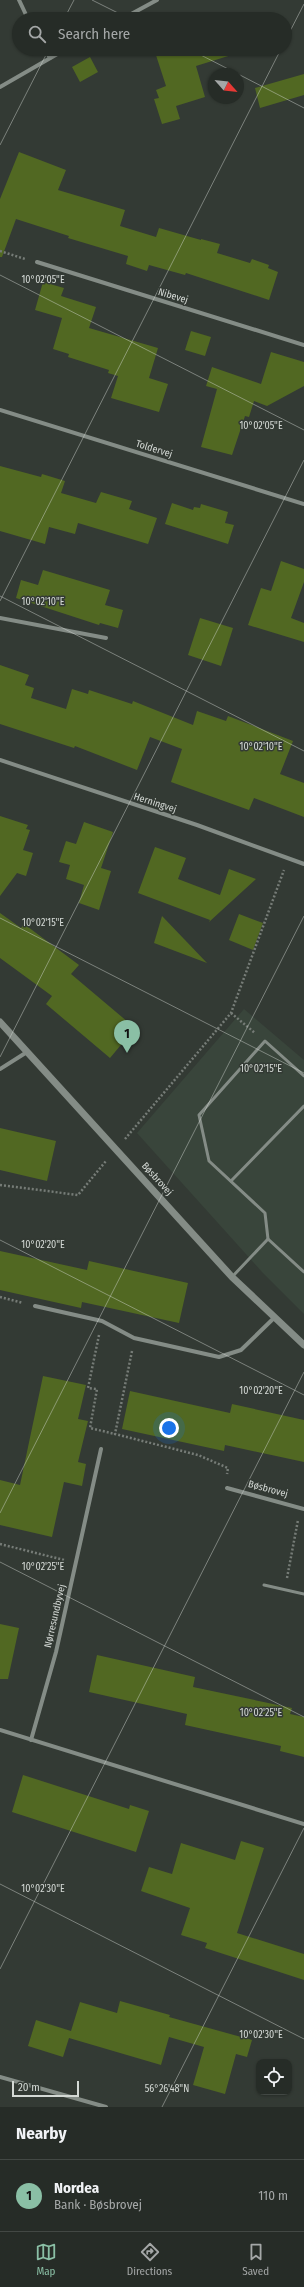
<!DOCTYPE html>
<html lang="en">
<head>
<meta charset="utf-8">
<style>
  :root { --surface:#262c27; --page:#323833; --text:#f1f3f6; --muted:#a4a7a7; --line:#424844; --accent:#8abfa5 }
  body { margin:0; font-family:"Fira Sans Condensed",sans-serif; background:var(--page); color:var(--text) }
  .controls { position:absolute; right:12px; bottom:12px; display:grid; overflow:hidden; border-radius:8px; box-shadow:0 1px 3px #0004 }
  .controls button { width:36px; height:36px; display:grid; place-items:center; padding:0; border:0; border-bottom:1px solid var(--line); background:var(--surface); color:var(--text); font:20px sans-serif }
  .compass { position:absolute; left:208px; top:68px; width:36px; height:36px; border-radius:50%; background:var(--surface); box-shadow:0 1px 3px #0004; rotate:117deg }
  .scale { position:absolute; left:12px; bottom:10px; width:67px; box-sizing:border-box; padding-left:4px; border:2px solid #d4d9d5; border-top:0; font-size:11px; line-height:14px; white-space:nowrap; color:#d4d9d5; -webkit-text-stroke:3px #333a34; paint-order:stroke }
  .you { position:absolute; left:169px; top:1428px; width:14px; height:14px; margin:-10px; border:3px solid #fff; border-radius:50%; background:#1a73e8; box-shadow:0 0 0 6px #1a73e833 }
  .badge { display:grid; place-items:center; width:26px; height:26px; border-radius:50%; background:var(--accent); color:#111; font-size:13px; font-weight:700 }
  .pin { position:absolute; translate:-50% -33px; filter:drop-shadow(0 1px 2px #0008) }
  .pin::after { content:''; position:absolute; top:21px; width:14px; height:12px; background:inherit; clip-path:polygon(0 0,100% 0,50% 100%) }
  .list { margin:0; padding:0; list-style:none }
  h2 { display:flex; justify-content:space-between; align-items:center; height:52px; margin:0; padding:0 16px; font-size:17px }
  h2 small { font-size:13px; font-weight:400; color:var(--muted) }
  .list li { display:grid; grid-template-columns:26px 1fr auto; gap:12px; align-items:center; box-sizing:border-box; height:72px; padding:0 16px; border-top:1px solid var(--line) }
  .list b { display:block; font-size:15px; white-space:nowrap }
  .list p { margin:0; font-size:13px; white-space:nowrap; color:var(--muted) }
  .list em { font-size:13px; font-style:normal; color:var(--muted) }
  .icon { flex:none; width:22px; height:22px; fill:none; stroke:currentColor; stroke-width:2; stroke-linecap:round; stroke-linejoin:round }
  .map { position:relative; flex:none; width:304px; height:2107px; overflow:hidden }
  .search { position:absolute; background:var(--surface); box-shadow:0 1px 3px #0004; left:12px; right:12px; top:12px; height:44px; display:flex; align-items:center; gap:10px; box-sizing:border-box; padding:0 14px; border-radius:22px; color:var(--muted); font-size:15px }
  .sheet { height:124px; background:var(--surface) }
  nav { display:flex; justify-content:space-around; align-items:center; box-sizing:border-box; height:56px; border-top:1px solid var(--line); background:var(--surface); font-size:11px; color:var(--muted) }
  nav a { display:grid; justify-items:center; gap:2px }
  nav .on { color:var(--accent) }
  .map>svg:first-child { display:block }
  .built { fill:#39453b }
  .building { fill:#516822 }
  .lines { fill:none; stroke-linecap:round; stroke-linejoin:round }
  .path { stroke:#767c77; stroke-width:2.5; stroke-dasharray:2 2; stroke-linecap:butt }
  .service { stroke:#848c86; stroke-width:3 }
  .minor { stroke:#848c86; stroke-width:4 }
  .tertiary { stroke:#848c86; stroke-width:7 }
  .ticks { fill:none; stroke:#d4d9d5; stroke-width:1; stroke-opacity:0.45 }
  .labels { text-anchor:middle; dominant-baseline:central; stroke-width:3; stroke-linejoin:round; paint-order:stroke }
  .street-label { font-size:10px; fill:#d4d9d5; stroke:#333a34 }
  .ticks-label { font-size:10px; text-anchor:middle; fill:#d4d9d5; stroke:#333a34; stroke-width:3; stroke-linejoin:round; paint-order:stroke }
</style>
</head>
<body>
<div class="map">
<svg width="304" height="2107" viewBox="0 0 304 2107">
  <rect width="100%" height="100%" fill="#333a34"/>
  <path class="built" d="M244,1009L304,1060V1314L262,1272L137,1133Z"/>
  <g class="building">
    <path d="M154,49H238V53L196,66L205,97L176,106L180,119L162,124L154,99L159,98L156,90L166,86Z"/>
    <path d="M90,57L98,72L80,82L72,67Z"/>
    <path d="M304,74V95L260,108L255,88Z"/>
    <path d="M19,152L66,170L58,190L125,210L120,226L156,237L159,228L201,240V239L220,244L217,253L250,263L252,259L269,265L268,268L278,272L269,300L186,273L185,275L149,265L147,271L126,264L128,256L68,238L69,236L16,219L2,257H0V199Z"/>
    <path d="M43,282L64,288L61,296L96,307L89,328L158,348L149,378L168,384L159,412L111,398L118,376L108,373L109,370L68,357L69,354L53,349L62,318L35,310Z"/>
    <path d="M191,331L211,337L205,356L185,350Z"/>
    <path d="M271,352L304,362V386L267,406L254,401L249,417L245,416L232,455L201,447L217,389L206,386L212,367L261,384Z"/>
    <path d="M0,466L41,477L42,474L65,481L61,493L96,503L101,492L132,501L129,509L157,518L148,544L78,523L75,534L49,527L45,544L0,531Z"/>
    <path d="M172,503L193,510L194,507L200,508L201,504L228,512L225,523L234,525L228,544L165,524Z"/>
    <path d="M281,561L304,569V582L291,618L304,623V642L248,625L261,588L271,591Z"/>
    <path d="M43,570L110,590L105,605L123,610L118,628L100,623L99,625L16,598L21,580L38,585Z"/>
    <path d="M200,618L233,628L221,666L188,655Z"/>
    <path d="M0,665L29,675L25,685L34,688L31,698L66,709L72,689L88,694L89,690L132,704L133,701L193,725L197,711L226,721L228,716L293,741L280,774L304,783V817L254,798L249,810L171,782L182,749L150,737L137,770L75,746L74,748L0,724Z"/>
    <path d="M0,816L28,825L26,829L30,830L23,850L33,853L26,876L17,873L0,896Z"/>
    <path d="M84,822L113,832L101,868L111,871L99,910L79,903L84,885L66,879L70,865L59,862L66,841L76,844Z"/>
    <path d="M155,847L186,858L178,879L220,895L229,869L256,879L209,922L210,920L138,893Z"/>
    <path d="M0,913L21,928L24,924L79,965L71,974L135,1028L110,1058L46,1004L52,996L0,958Z"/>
    <path d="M239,914L263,923L253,950L229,940Z"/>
    <path d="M162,916L207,963L154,943Z"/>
    <path d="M0,1128L56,1141L47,1181L0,1170Z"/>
    <path d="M0,1251L87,1270L89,1261L188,1283L179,1323L82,1302L81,1308L0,1290Z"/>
    <path d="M43,1376L86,1385L78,1419L88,1421L78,1462L86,1464L82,1486L64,1482L52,1537L0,1525V1480L20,1485Z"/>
    <path d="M130,1391L230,1413L232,1404L304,1420V1462L225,1445L224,1451L122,1429Z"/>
    <path d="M0,1624L19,1628L8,1679H0Z"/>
    <path d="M97,1655L195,1677L193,1687L292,1708L290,1714L304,1717V1757L280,1751L281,1746L185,1725L187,1714L89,1692Z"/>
    <path d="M23,1775L129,1809L130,1805L149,1811L136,1852L12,1812Z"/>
    <path d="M241,1841L264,1848L237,1933L304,1954V1980L205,1948L207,1943L181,1935L190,1908L141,1891L149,1867L172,1874L181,1843L235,1860Z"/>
    <path d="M120,2001L170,2015L169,2017L252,2040L247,2057L236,2054L225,2094L193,2085L204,2047L169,2037L161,2065L69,2038L63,2057L28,2046L36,2020L71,2031L80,2002L117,2013Z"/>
  </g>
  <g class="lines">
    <g class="path">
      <path d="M0,251L25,259"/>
      <path d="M231,1013L255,1033"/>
      <path d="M125,1139L231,1013L284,870"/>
      <path d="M0,1185L78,1195L106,1161"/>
      <path d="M0,1297L23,1303"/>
      <path d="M99,1335L88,1388L97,1389L90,1428L115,1434"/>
      <path d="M132,1351L115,1434L198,1455L228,1468L227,1474"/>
      <path d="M0,1544L64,1560"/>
      <path d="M287,1578L298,1520"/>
    </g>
    <g class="service">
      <path d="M231,1181L304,1106"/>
      <path d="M268,1239L265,1213L209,1161L199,1115L265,1041L304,1076"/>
      <path d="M232,1277L268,1239L304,1272"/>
      <path d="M264,1585L304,1594"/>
    </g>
    <g class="minor">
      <path d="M19,0L28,19"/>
      <path d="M122,19L157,0"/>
      <path d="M45,49L50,58"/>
      <path d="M0,87L66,49"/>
      <path d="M37,262L304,345"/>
      <path d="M0,410L304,504"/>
      <path d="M0,618L106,638"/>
      <path d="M0,760L197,825L304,864"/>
      <path d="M0,1069L27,1052"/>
      <path d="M35,1306L102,1321L134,1338L219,1357L241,1350L275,1317"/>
      <path d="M227,1488L304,1509"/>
      <path d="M0,1730L304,1824"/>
      <path d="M31,1740L56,1652L101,1449"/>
      <path d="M0,2077L106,2107"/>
    </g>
    <path class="tertiary" d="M0,1022L232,1277L304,1345"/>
  </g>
  <path class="ticks" d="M92,0L130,19M64,19L74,0M285,41L304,4M189,49L238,74M238,74L304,108M0,145L49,49M0,275L304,430M0,596L304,751M0,601L281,49M0,918L304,1073M0,1057L304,460M0,1240L304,1395M0,1513L304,916M0,1562L304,1717M0,1884L304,2039M0,1969L304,1372M162,2107L304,1828"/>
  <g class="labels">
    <g class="street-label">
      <text transform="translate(173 296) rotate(17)">Nibevej</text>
      <text transform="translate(154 449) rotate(17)">Toldervej</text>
      <text transform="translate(155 803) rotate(18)">Herningvej</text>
      <text transform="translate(157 1179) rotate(48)">Bøsbrovej</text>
      <text transform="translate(268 1489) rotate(15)">Bøsbrovej</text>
      <text transform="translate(55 1616) rotate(-77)">Nørresundbyvej</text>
    </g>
  </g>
  <g class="ticks-label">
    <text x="43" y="283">10°02'05"E</text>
    <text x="261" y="429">10°02'05"E</text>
    <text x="43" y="605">10°02'10"E</text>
    <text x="261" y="750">10°02'10"E</text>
    <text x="43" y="926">10°02'15"E</text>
    <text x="261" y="1072">10°02'15"E</text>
    <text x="43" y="1248">10°02'20"E</text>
    <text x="261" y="1394">10°02'20"E</text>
    <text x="43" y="1570">10°02'25"E</text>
    <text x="261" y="1716">10°02'25"E</text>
    <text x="43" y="1892">10°02'30"E</text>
    <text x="261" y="2038">10°02'30"E</text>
    <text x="167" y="2092">56°26'48"N</text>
  </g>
</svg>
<div class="controls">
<button><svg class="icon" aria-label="locate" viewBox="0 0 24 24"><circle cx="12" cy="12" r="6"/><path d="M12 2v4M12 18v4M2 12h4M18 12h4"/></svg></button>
</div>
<svg class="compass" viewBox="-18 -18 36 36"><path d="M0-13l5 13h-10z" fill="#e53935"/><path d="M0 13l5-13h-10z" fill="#a4a7a7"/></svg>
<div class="scale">20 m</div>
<div class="you"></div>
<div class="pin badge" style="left:127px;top:1053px">1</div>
<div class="search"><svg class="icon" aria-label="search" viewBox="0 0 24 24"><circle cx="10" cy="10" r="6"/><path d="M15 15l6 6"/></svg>Search here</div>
</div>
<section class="sheet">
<h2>Nearby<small></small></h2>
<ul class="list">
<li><span class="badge">1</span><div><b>Nordea</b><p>Bank · Bøsbrovej</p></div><em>110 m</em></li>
</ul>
</section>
<nav>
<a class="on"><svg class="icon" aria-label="map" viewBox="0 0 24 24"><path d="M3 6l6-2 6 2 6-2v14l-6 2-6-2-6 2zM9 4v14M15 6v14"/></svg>Map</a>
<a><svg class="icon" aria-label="directions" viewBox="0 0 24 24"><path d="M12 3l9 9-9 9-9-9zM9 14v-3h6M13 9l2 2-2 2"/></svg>Directions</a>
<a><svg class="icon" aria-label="saved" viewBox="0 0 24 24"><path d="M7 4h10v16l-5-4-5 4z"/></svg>Saved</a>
</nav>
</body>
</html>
